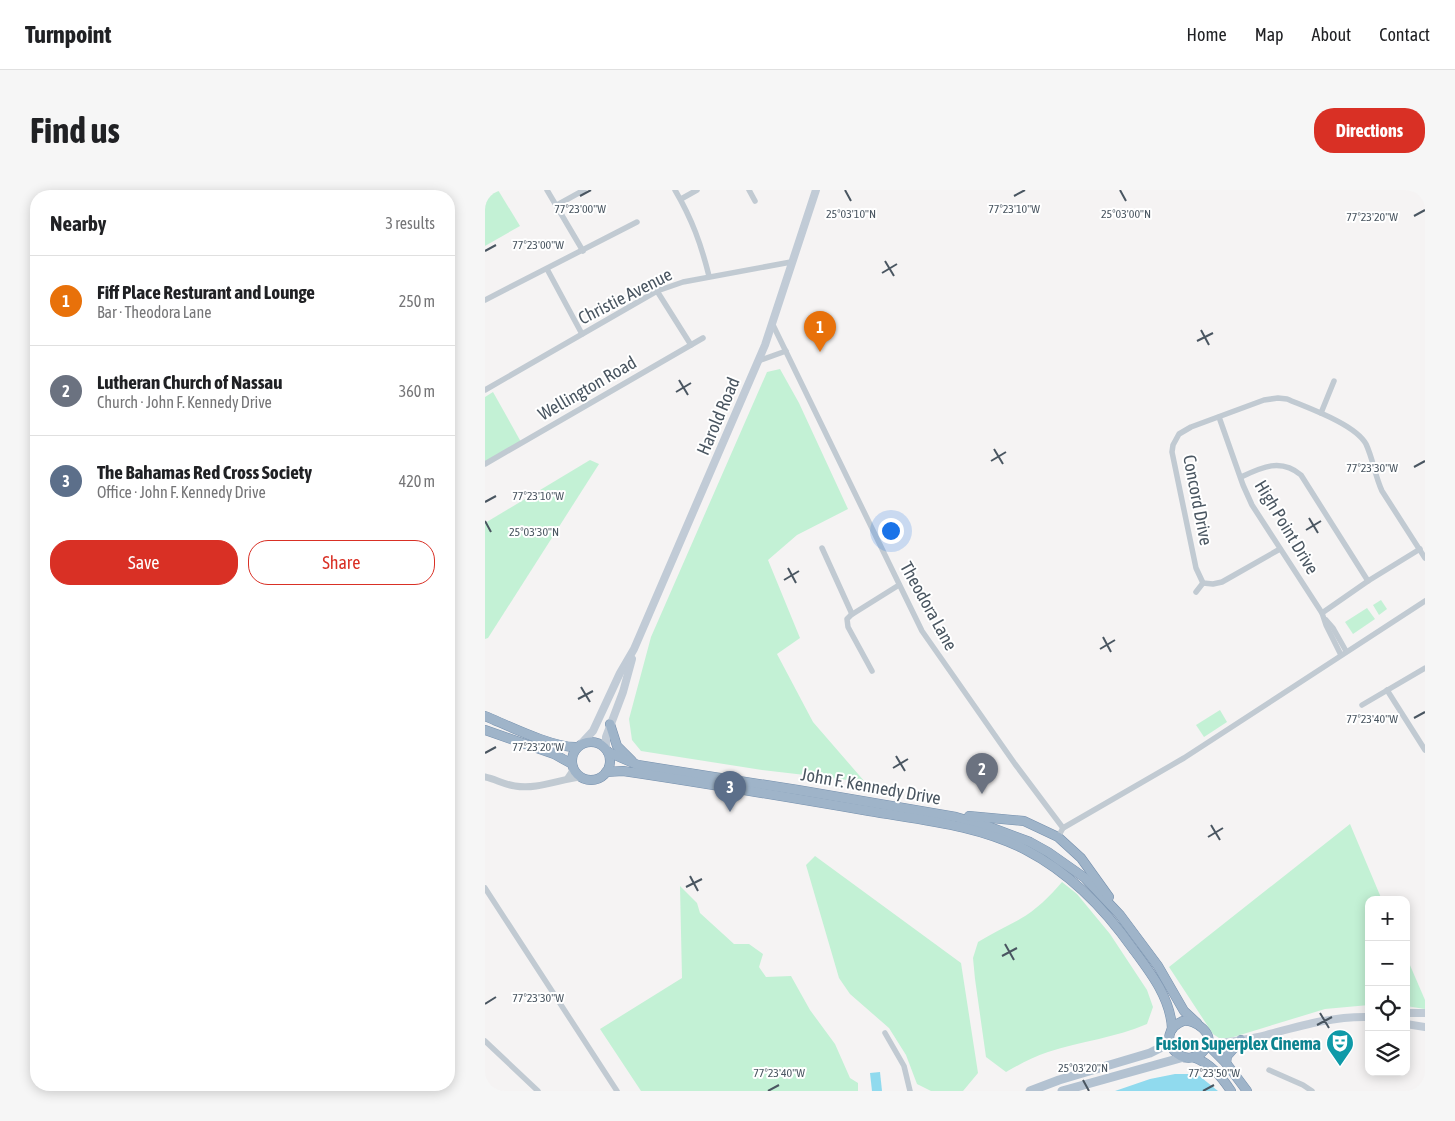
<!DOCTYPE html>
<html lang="en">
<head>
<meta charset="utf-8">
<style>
  :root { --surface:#fff; --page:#f6f6f6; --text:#202124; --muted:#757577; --line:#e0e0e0; --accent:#d93025 }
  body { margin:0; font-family:"Asap Condensed",sans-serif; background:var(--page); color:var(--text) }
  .controls { position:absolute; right:15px; bottom:15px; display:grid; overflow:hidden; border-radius:10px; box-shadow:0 2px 12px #0003 }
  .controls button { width:45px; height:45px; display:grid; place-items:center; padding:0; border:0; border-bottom:1px solid var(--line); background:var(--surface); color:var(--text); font:25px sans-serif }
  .you { position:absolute; left:405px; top:340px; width:18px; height:18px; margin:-12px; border:4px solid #fff; border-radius:50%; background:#1a73e8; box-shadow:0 0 0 8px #1a73e833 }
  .badge { display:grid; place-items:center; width:32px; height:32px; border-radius:50%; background:var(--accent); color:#fff; font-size:16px; font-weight:700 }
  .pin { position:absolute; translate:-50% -41px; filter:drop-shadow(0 1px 2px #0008) }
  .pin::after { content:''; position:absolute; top:26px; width:18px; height:15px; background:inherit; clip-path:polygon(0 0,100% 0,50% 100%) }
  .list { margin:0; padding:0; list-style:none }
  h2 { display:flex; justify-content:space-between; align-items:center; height:65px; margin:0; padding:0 20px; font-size:21px }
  h2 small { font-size:16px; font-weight:400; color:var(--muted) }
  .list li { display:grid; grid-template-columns:32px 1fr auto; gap:15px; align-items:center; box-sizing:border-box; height:90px; padding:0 20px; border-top:1px solid var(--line) }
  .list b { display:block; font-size:19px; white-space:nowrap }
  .list p { margin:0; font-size:16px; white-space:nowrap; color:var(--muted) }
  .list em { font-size:16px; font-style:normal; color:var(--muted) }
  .actions { display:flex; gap:10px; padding:15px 20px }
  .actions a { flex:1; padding:11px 0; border:1px solid var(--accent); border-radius:20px; text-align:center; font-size:18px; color:var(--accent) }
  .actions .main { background:var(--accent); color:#fff }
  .icon { flex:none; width:28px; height:28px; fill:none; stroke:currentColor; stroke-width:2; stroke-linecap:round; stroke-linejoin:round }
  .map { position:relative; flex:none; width:940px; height:901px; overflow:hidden; border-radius:20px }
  header { display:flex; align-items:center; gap:30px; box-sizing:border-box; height:70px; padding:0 25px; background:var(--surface); border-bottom:1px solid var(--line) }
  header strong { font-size:24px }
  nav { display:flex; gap:28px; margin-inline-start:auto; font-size:18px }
  .intro { display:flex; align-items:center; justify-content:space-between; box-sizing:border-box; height:120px; padding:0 30px }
  h1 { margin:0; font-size:35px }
  .button { padding:12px 22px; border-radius:20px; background:var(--accent); color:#fff; font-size:18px; font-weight:700 }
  main { display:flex; gap:30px; padding:0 30px }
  aside { flex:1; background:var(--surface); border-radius:20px; box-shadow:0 2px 12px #0003 }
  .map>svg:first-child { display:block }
  .green { fill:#c3f1d5 }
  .water { fill:#90daee }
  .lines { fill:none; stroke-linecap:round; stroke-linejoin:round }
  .trunk-casing { stroke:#7690ad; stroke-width:10 }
  .minor { stroke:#c1cad2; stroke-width:5.5 }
  .tertiary { stroke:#c1cad2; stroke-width:7 }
  .secondary { stroke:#c1cbd6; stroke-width:8 }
  .primary { stroke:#b3c2d1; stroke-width:9 }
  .trunk { stroke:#9fb4c9; stroke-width:9 }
  .ticks { fill:none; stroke:#4a5661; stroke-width:2 }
  .labels { text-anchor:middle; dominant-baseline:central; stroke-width:4; stroke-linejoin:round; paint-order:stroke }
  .street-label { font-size:18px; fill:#4a5661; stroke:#fff }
  .culture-label { font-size:18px; font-weight:bold; fill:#0d838f; stroke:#fff; text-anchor:end }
  .ticks-label { font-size:12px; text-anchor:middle; fill:#4a5661; stroke:#fff; stroke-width:4; stroke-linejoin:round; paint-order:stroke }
</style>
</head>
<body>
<header>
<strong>Turnpoint</strong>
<nav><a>Home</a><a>Map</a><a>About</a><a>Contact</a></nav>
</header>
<div class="intro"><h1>Find us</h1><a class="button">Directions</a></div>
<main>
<aside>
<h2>Nearby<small>3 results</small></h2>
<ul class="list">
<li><span class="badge" style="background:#e8710a">1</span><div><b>Fiff Place Resturant and Lounge</b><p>Bar · Theodora Lane</p></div><em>250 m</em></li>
<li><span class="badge" style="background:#6b7280">2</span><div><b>Lutheran Church of Nassau</b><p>Church · John F. Kennedy Drive</p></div><em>360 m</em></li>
<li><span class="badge" style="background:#5c6f8a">3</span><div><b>The Bahamas Red Cross Society</b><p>Office · John F. Kennedy Drive</p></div><em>420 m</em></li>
</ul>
<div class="actions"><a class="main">Save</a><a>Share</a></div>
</aside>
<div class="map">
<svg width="940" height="901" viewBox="0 0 940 901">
  <rect width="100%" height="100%" fill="#f5f3f3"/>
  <g class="green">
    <path d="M0,0H13L35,36L0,56Z"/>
    <path d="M295,179L314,213L363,319L312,345L283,370L315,448L292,464L328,532L380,592L277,580L156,561L147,550L144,529L166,447L282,182Z"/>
    <path d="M8,202L36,252L0,272V207Z"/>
    <path d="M105,270L114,274L3,448L0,449V333Z"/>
    <path d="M896,410L902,419L894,425L888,415Z"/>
    <path d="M882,418L890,429L868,444L860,432Z"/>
    <path d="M735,520L742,532L719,547L711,535Z"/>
    <path d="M865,634L897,710H884V815L840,819L742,849L734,848L728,844L684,777Z"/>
    <path d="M330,666L476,773L493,883L478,901H446L432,894L421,865L404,838L365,804L354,788L321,675Z"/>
    <path d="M577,692L592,704L625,744L662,800L668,817L662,834C630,848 596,851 563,862C548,867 535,874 521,882L501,867L490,789L488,768L493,752C507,743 521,737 535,729C551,720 565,706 577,692Z"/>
    <path d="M195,696L212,713L215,723L249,754H264L278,764L274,777L281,787L306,786L325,820L350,854L365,888L373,893V901H156L115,839L197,788Z"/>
    <path d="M921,766L940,810V819L921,816Z"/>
  </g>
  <g class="water">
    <path d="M395,882L397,901H387L385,883Z"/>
    <path d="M690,884H712L733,901H630L665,889Z"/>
  </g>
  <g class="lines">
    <g class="trunk-casing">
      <g id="trunk">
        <path d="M0,526C24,536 68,558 92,557"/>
        <path d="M125,534L132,556L147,571"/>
        <path d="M0,540L69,564L87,574"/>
        <circle cx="106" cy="571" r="19"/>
        <path d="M123,562L153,575L313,600L471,627L502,636L545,652L563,662L600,688L635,725L673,776L699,821L712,833"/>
        <path d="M121,582L138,581C220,593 302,607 384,621C437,630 493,635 541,660C585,683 620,719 648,759C666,783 686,809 687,839"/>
        <path d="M484,626L539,631L573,647L596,668L624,707"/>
        <path d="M698,831C710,829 731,844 721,858C699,887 665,844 698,831Z"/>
        <path d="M723,855L741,873L762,901"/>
        <path d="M708,867C725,873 736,886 746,901"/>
        <path d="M741,873L742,866L756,850"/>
      </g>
    </g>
    <g class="minor">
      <path d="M62,0L98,61"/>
      <path d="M190,0C207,29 216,54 224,86"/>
      <path d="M264,0L270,11"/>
      <path d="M196,9L212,0"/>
      <path d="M72,15L99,0"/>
      <path d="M62,79L97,144"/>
      <path d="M172,101L206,155"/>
      <path d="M0,110L152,32"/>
      <path d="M288,135L437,441L530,574L578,638"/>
      <path d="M273,171L301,161"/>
      <path d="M0,200L172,101L198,92L306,72"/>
      <path d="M836,223L849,191"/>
      <path d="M734,227L758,295L767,315L837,423L841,435L856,465"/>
      <path d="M0,274L218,148"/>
      <path d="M756,287C777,277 796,268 816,285L883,391"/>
      <path d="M337,358L367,424"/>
      <path d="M795,359L737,392L728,394L718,393L711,378L687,262L688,255L694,244L706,237L779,210L793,208L802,209C823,218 870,234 881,254C888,269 890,286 897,301L940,368"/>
      <path d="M711,402L718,393"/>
      <path d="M837,423L883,391L935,359"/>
      <path d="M841,430L848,438L861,461"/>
      <path d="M387,481L363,437L362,429L366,425L414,395"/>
      <path d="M902,500L940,560"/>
      <path d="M877,515L940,478"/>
      <path d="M573,647L578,638L699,568L940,411"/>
      <path d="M0,698L132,901"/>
      <path d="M400,843L419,876L425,901"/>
      <path d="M0,851L53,901"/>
      <path d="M784,880L818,895L827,901"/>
    </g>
    <g class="tertiary">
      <path d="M0,587C10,589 20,595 30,596C52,600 75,589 96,587"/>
      <path d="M83,588L89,579"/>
    </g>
    <g class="secondary">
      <path d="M95,555L108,541L135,483L149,459L280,155L331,0"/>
      <path d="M121,559V547L138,502L147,469"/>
      <path d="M921,823H940"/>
      <path d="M921,834L940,837"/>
      <path d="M723,854C742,852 762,850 781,845C815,836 848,826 884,827"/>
    </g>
    <g class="primary">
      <path d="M545,901L574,890L665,863L675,858L684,849"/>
      <path d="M577,901L699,867"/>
    </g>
    <use href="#trunk" class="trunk"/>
  </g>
  <path class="ticks" d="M360,0L366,11M635,0L641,11M95,6L106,0M529,6L540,0M929,26L940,20M0,61L11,55M400,71L409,86M397,83L412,74M716,140L724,155M712,151L728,143M194,190L203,205M191,202L206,193M509,259L518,274M506,271L521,262M929,277L940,271M0,312L11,306M824,328L833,343M0,331L6,342M821,340L836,331M303,378L311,393M299,390L314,381M618,447L626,462M615,459L630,450M96,497L105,512M93,509L108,501M929,528L940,522M0,563L11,557M411,566L420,581M408,578L423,569M726,635L735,650M723,647L738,638M205,686L213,701M201,697L217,689M520,754L529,770M517,766L532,758M0,814L11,807M835,823L844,838M832,835L847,827M598,890L604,901M283,901L294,895M718,901L729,895"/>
  <defs>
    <g id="theatre-pin" transform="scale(1.4375)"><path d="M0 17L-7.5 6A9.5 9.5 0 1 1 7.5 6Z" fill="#0f9aa8" stroke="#fff"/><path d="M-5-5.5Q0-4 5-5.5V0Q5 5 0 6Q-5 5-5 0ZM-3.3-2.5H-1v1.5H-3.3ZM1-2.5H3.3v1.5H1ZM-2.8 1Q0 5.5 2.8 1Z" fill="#fff"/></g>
  </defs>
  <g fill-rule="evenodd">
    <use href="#theatre-pin" x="855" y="853"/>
  </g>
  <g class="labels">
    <g class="street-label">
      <text transform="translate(140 106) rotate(-27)">Christie Avenue</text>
      <text transform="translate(102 198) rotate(-30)">Wellington Road</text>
      <text transform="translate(233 226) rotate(-67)">Harold Road</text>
      <text transform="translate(713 310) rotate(79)">Concord Drive</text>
      <text transform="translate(802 337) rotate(59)">High Point Drive</text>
      <text transform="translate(444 416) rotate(61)">Theodora Lane</text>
      <text transform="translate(386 596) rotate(10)">John F. Kennedy Drive</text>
    </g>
    <g class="culture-label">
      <text x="836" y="853">Fusion Superplex Cinema</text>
    </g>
  </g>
  <g class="ticks-label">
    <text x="95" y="23">77°23'00"W</text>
    <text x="529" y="23">77°23'10"W</text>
    <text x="366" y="28">25°03'10"N</text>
    <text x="641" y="28">25°03'00"N</text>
    <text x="887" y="31">77°23'20"W</text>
    <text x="53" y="59">77°23'00"W</text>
    <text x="887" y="282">77°23'30"W</text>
    <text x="53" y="310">77°23'10"W</text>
    <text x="49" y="346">25°03'30"N</text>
    <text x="887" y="533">77°23'40"W</text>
    <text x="53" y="561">77°23'20"W</text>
    <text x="53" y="812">77°23'30"W</text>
    <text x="598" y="882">25°03'20"N</text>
    <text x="294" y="887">77°23'40"W</text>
    <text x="729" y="887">77°23'50"W</text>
  </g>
</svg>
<div class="controls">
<button>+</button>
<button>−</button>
<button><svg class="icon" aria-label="locate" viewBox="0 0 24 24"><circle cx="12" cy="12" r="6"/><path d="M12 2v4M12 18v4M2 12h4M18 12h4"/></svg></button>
<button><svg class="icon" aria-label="layers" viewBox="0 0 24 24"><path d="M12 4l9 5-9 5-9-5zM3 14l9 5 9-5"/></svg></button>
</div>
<div class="you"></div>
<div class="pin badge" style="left:335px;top:162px;background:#e8710a">1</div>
<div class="pin badge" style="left:497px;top:604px;background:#6b7280">2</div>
<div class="pin badge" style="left:245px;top:622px;background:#5c6f8a">3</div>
</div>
</main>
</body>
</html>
